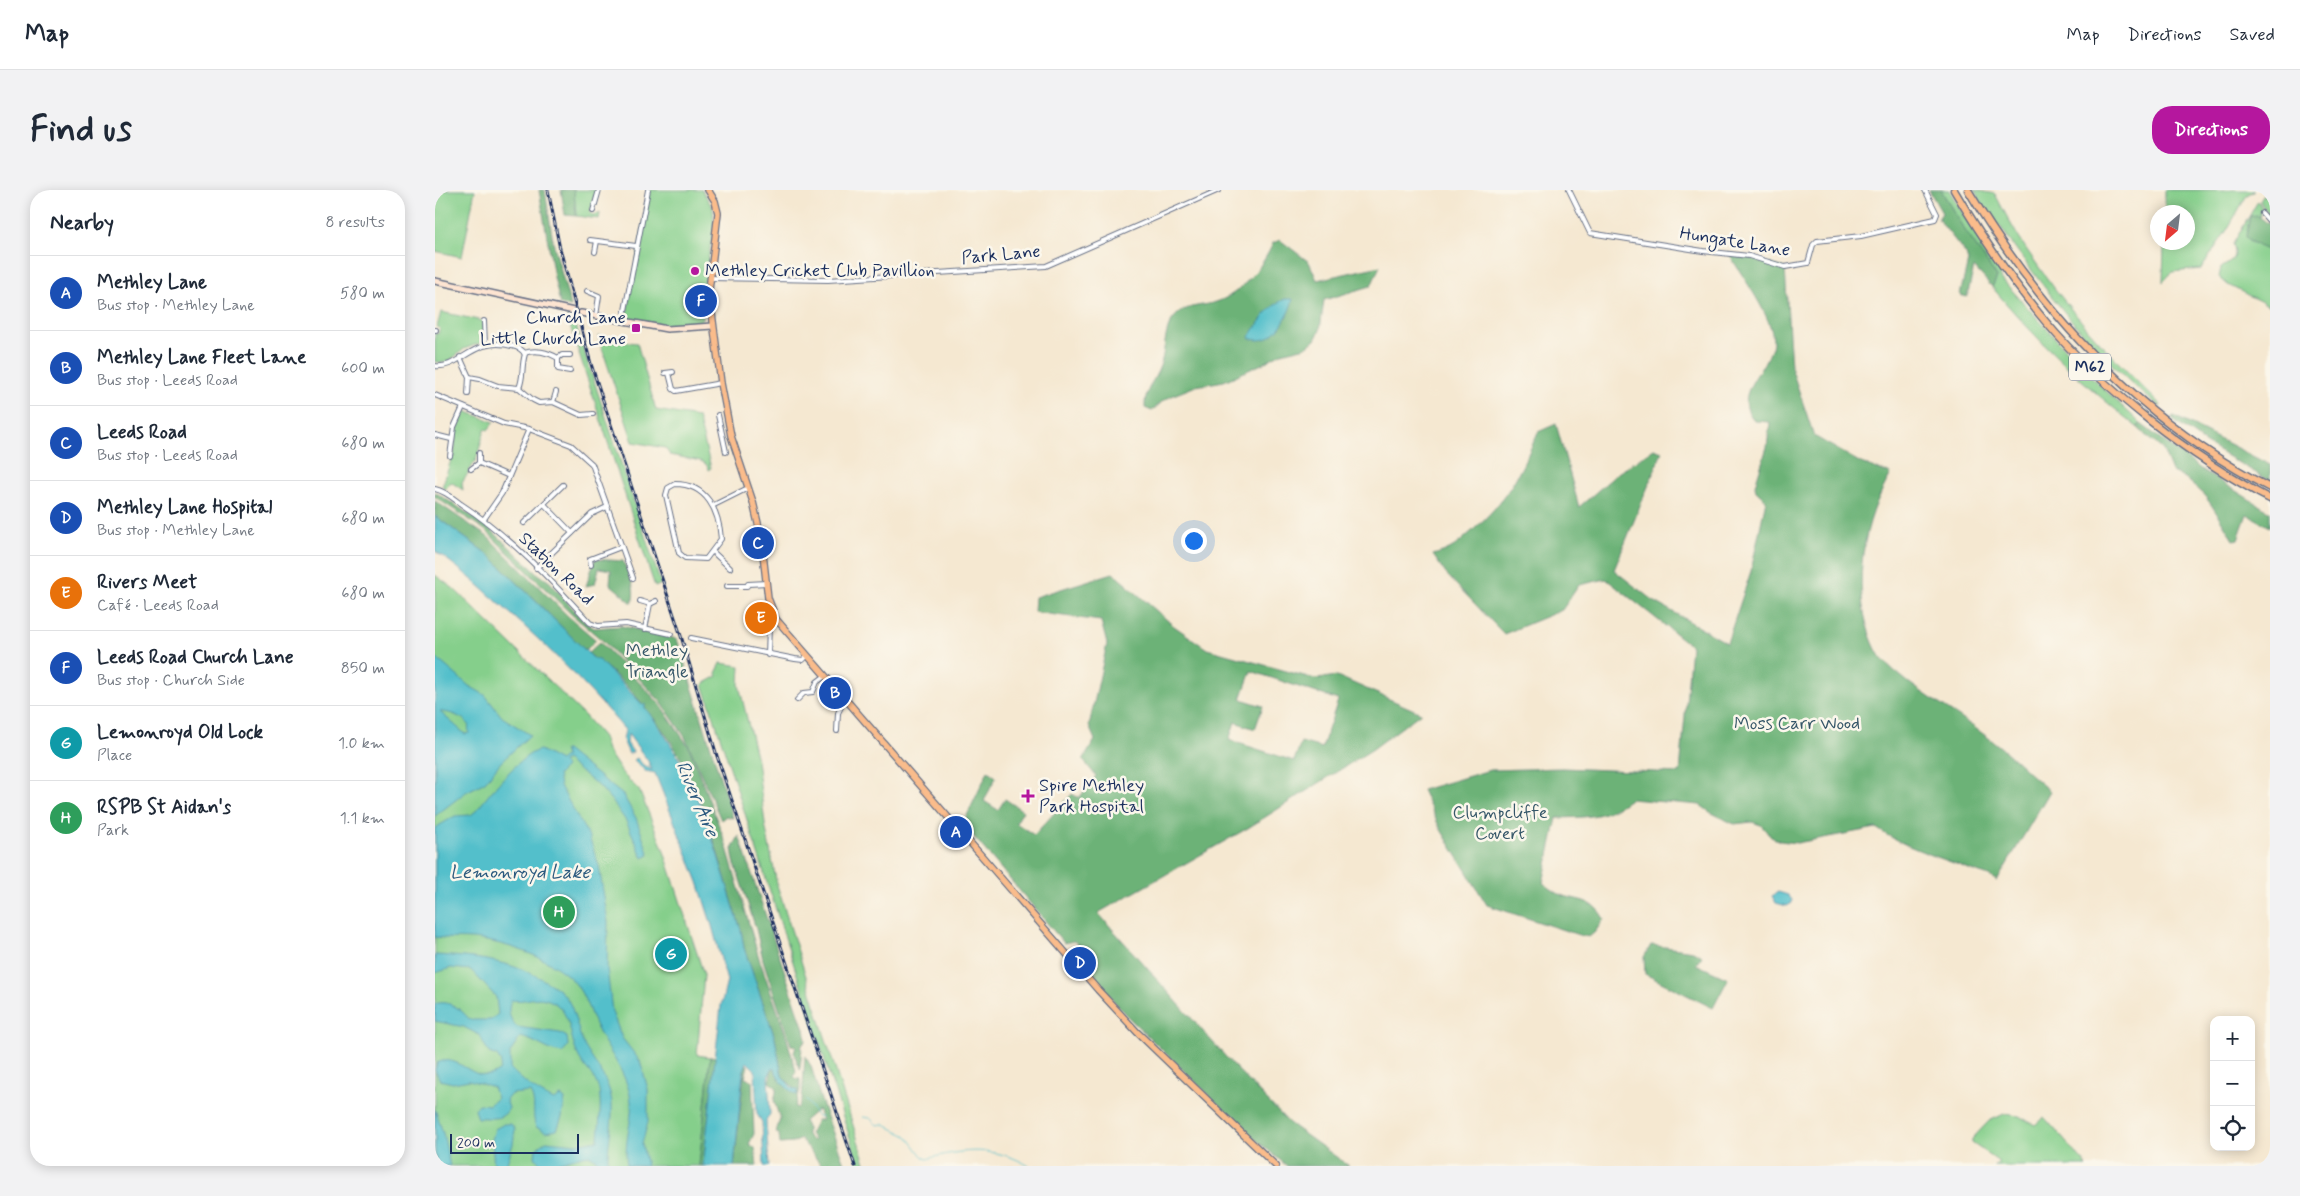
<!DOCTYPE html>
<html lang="en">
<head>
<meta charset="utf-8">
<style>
  :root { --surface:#fff; --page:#f2f2f3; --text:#1f2937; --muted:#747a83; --line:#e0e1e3; --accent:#b5179e }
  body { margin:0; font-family:Mynerve,sans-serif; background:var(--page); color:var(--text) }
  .controls { position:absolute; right:15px; bottom:15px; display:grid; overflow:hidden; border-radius:10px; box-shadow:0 2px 12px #0003 }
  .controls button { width:45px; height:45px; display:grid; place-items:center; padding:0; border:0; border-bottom:1px solid var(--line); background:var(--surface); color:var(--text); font:25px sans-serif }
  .compass { position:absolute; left:1715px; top:15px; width:45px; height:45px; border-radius:50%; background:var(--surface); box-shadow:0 2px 12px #0003; rotate:208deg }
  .scale { position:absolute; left:15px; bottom:12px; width:129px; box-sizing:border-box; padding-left:5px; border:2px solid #1b2f5e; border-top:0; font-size:14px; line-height:18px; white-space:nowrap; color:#1b2f5e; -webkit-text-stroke:4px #fbf7ec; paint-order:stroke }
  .you { position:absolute; left:758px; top:350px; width:18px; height:18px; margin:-12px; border:4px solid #fff; border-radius:50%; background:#1a73e8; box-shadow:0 0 0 8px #1a73e833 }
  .badge { display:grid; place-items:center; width:32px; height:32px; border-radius:50%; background:var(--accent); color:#fff; font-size:16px; font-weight:700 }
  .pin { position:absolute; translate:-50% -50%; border:2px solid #fff; box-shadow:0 1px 5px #0006 }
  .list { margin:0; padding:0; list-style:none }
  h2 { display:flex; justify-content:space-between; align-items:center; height:65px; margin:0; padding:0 20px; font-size:21px }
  h2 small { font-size:16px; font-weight:400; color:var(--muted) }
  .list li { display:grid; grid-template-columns:32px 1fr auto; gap:15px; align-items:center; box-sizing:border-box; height:75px; padding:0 20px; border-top:1px solid var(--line) }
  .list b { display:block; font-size:19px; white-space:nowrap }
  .list p { margin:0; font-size:16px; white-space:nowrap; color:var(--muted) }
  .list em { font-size:16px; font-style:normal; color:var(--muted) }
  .icon { flex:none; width:28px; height:28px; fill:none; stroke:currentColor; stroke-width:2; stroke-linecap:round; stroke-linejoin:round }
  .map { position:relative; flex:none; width:1835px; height:976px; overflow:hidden; border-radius:20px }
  header { display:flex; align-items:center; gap:30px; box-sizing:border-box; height:70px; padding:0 25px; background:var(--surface); border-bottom:1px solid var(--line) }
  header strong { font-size:24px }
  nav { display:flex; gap:28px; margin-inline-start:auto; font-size:18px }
  .intro { display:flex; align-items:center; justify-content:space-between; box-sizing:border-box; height:120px; padding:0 30px }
  h1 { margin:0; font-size:35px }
  .button { padding:12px 22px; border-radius:20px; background:var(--accent); color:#fff; font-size:18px; font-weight:700 }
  main { display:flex; gap:30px; padding:0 30px }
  aside { flex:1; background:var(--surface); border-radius:20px; box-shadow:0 2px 12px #0003 }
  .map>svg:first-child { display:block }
  .green { fill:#85cf8b; stroke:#507f74 }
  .forest { fill:#6cb277; stroke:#44706a; fill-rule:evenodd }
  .water { fill:#52bfcb; stroke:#367794; fill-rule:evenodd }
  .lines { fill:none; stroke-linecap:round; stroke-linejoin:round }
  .stream { stroke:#52bfcb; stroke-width:1 }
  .street-casing { stroke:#677086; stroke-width:6 }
  .secondary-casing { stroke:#677086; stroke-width:8 }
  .primary-casing { stroke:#677086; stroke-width:8 }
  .highway-casing { stroke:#677086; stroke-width:9 }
  .street { stroke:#fff; stroke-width:4 }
  .secondary { stroke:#fde4d1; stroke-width:5 }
  .primary { stroke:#fabc8b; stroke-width:5.5 }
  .highway { stroke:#fabc8b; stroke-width:6 }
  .rail-casing { stroke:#1b2f5e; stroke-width:3 }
  .rail { stroke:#fbf7ec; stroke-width:1; stroke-dasharray:4; stroke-linecap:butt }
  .poi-dot { fill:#b5179e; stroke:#fbf7ec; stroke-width:2 }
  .labels { text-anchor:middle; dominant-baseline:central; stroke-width:5; stroke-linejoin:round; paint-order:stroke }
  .shield { fill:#fbf7ec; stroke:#5e6b89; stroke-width:1 }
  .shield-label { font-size:16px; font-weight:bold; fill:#1b2f5e }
  .street-label { font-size:18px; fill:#1b2f5e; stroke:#fbf7ec }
  .poi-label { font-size:18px; fill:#1b2f5e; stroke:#fbf7ec; text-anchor:start }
  .park-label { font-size:18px; fill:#365769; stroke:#fbf7ec }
  .water-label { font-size:19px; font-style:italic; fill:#2c5a7f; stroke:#fbf7ec }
</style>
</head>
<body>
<header>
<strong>Map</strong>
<nav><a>Map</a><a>Directions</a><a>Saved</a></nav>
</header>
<div class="intro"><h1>Find us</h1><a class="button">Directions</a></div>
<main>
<aside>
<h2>Nearby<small>8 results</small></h2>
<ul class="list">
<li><span class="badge" style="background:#1a4fb4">A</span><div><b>Methley Lane</b><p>Bus stop · Methley Lane</p></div><em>580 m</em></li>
<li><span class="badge" style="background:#1a4fb4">B</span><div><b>Methley Lane Fleet Lane</b><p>Bus stop · Leeds Road</p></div><em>600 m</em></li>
<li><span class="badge" style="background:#1a4fb4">C</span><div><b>Leeds Road</b><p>Bus stop · Leeds Road</p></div><em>680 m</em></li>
<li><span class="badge" style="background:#1a4fb4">D</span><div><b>Methley Lane Hospital</b><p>Bus stop · Methley Lane</p></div><em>680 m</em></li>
<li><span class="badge" style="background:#e8710a">E</span><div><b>Rivers Meet</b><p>Café · Leeds Road</p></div><em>680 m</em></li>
<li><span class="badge" style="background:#1a4fb4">F</span><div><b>Leeds Road Church Lane</b><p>Bus stop · Church Side</p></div><em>850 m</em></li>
<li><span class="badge" style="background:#0f9aa8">G</span><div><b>Lemonroyd Old Lock</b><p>Place</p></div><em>1.0 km</em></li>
<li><span class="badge" style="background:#2e9e5b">H</span><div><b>RSPB St Aidan's</b><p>Park</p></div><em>1.1 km</em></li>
</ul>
</aside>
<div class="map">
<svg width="1835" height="976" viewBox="0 0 1835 976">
  <rect width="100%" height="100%" fill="#fbf7ec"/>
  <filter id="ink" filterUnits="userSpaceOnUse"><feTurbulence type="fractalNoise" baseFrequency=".02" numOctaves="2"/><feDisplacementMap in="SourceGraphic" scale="10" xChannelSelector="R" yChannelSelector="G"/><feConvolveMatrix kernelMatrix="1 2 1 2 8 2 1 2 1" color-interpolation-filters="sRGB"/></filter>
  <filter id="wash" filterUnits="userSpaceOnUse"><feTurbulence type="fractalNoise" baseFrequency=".0096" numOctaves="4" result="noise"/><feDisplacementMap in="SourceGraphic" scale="20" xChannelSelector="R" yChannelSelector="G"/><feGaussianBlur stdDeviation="1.12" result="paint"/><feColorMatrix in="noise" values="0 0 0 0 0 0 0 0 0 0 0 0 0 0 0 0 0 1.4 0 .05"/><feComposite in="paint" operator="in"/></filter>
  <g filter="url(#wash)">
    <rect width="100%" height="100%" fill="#f5e8d1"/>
    <g class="green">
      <path d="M0,0H40L27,67L0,61Z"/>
      <path d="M139,0H161L155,23L158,25L165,23L164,29L141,26Z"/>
      <path d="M215,0H267L278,18L279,34L268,103V128L264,134L234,135L194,129L191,126Z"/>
      <path d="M1506,0H1514L1534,34L1567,83L1564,86L1650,181L1706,234L1702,237C1647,193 1602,151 1557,97L1562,87L1527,36Z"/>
      <path d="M1539,0L1560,4C1570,23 1580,43 1592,60C1630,117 1677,168 1726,215L1725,217C1660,166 1611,102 1564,35H1560Z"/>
      <path d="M1730,0H1820L1812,5L1792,40L1766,79L1737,82L1728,92L1729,53L1752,52V22H1730Z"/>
      <path d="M1835,3V27L1825,11L1828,6Z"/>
      <path d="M1823,11L1829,21L1825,22V27L1815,26L1811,44L1816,52L1835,61V116L1793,95L1784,87L1786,78C1798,70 1803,69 1798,54Z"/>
      <path d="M6,122L48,131V152L29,159L13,172H0V143L3,144L5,138L2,137Z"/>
      <path d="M131,123L137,124L226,394L220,397Z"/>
      <path d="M163,146L174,147V150L202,153L221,220L263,227L276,278L273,280L272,275L266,271L235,265L230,258L198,252Z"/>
      <path d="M30,221L59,232L53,240L50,239L41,270L27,293L28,300L16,292L10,299L7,297L17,267H19L21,243Z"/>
      <path d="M0,385L19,399L149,525L168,547L172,560L188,584L204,600L228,658L269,785L262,865L275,867L264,976H0Z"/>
      <path d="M286,473L305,476L304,495L322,570L330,634L342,695L431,976H424L268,494L283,486L281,483Z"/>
      <path d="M1569,924L1584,926L1600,935L1609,927L1652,976H1559L1564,972L1537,953V949L1554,931Z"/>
    </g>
    <g class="forest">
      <path d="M104,0H110L118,52L136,117L125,114L119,87Z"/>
      <path d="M126,0H139L141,26L130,25Z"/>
      <path d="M1494,0H1506L1527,36L1562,87L1557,97L1539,77L1532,107L1525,105L1533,71L1531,64L1503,29L1507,23Z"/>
      <path d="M1822,25L1835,35V61L1823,56L1811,47L1815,26Z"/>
      <path d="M845,50L874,72L882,90L945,76L936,96L889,110L885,140L880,150L871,157L846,163L827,174L789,191L761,196L741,204L729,210L717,221L710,218C709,200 719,192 725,176C732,158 727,136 744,123C754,115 769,116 781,112C805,105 829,75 838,53Z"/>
      <path d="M1295,65L1315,68L1350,78L1356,177L1379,246L1426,273L1456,284C1428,330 1417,394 1435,445C1438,453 1442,463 1447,469C1477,500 1517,520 1551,546C1574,562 1593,584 1615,601L1562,691C1551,683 1545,684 1534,679C1502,666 1470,658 1441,638L1362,653L1345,651L1336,647L1326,635L1317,632L1299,634L1275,622L1265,615L1195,609C1170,628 1153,627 1122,628L1108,693C1114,697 1122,704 1129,706C1147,711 1159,710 1169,729L1160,742L1154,747L1144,745L1052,715L1005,638L987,600L1055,580L1127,578L1245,583L1256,456L1171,389L1144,395L1127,420L1069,444L1011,384L998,365C1017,360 1023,354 1037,341C1073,309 1084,285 1103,242L1121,234L1144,317L1183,283L1219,259L1227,262L1179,380L1217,410L1292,453L1316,381L1331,310L1321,301L1320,295L1332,257L1335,232L1320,231C1293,203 1337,177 1338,151C1338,127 1307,87 1295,65Z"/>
      <path d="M1739,226L1835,275V291L1771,254L1738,230L1737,227Z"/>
      <path d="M1706,234L1767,280L1835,322V337L1812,324L1803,349L1799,350C1778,321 1773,298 1737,282L1728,260L1702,237Z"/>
      <path d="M0,302L51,335L102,383L115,392L149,431L159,438L187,436L242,449L298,628L291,626L286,630L250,547L226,512L167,450L135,423L50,340L0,307Z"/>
      <path d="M0,311L53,347L134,427L161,450L152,459H149L55,366L0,326Z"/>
      <path d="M160,369L188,371C194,385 202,398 197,413L175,394L176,380L164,378L160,394L151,396Z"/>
      <path d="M678,383L739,436L772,459L880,489L902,486L986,523L938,559L813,638L663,723L798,875L854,933L914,976H852L814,944L691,825L650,778L644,756L639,751L629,753L528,634L553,581L561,587L549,611L563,620L570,609L588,621L581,633L599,645L637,604L644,608L661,586L648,570L660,550L654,536L672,454L666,431L599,422L600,407ZM816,481L903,510L887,558L866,552L859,571L794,550L800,532L820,539L828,516L806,509Z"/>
      <path d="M165,452L224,513L254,557L291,654L324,768L350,842L361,881L359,886L361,889H365V900L360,917L363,918L367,909L370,866L376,876L386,910L410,976H395L394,974L387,976L366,949L358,953L345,954L344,944L341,942L345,929L339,911L342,898L334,892L337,879H340L344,889L356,901L361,900L347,886L340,848L309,758L306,740C285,676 268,593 227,539C212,519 195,498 177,482C169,475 160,470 153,463ZM383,919L387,930H382L375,944L379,949L378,951L372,945V937L369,931Z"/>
      <path d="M304,646L370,842L371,851L366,856L367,857L365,880L359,863L361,856L356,855L328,770L321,739L299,671L297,659Z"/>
      <path d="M1216,755L1258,761L1267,766L1261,774L1293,789L1278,818L1210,784L1209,767Z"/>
      <path d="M281,866L268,976H264L275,867Z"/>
      <path d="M310,875H313L310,888L317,891L319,944L314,954L320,958L322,976H299Z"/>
    </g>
    <g class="water">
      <path d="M850,109H858C853,128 838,158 814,148C823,134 833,116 850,109Z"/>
      <path d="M0,326L55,366L158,468L165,471L208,515L210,514V518C263,582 281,662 306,740L309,758L340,848L347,886L357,898L363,900L362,905C351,899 343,890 340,879H337L333,887L335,924L331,931L334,976H329L327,932L322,924L320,880L312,872L308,883L299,976H268L286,816L292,791L277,736L263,692L220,583L210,581L199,570L202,568L208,575L217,580L213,571L193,544L192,553L198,562L194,564L188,550L190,540C150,493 106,450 59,409C40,392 21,375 0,361Z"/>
      <path d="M0,467L34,496L50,505L67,527L95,545L66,572L50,592L31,602L0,626ZM5,522C11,521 30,527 33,534C34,537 33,540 34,543L30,544Z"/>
      <path d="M105,560L125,571L131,566L129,560H131L188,605L201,628L214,665L208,668L191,631L177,611L165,597L131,570L128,572L131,577L123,585L125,596L154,647L164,676L173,732L172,778L177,822L187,848L205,871L213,899V932L207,954L212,976H192C188,952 198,932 196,912C194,888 177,866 166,846C157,831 153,812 143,797C125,770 70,752 38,749C25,748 13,749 0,747V638L20,626L36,625L42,620C53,605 88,562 105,560Z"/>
      <path d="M1343,702L1353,705L1357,710V713L1352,716L1341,713L1337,706Z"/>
      <path d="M0,765C38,767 73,770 107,789C115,794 125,799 131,807C141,821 142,842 150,857C161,876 176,892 177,915C178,936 172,955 173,976H163L162,970L154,965C137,967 122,976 106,975L100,967L101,959L111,951L142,954L163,950C164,933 167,916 164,900C161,886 147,876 142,863C135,848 136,825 121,814C104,802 92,813 76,810C72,822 74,828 82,837L125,843L132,847L133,855L128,863C113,862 101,850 85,847L75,863V878C87,891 103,903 119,910L126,906L130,909L127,927L122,940L111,942L101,937C96,926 102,912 95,902L76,904L71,910L74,918C67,932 56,927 43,928L40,920L44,914L54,915L62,908L58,897L34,890L18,893L5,890L0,880L2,873C25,861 41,899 65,880L66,872L62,866L54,863L44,845L29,837L0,831V814C14,809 27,820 35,830H56L63,824L61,807L36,780L16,778L0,783Z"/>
      <path d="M0,919L8,943L15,976H3L0,963Z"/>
      <path d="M69,934H76L80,939L78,954L71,976H59L57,950L60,939Z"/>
    </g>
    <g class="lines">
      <g class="stream">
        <path d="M371,909L381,925L386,927"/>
        <path d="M428,927L435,928L442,935L448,934L472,946L487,966L492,969C527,959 562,956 594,976"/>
      </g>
    </g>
  </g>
  <g filter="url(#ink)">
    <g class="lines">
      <g class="street-casing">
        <g id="street">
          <path d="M1134,0L1155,43L1268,61L1314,66L1350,77L1373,73L1378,55L1382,51L1426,46L1500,29L1502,24L1490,0"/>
          <path d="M158,21L164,0"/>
          <path d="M1827,23L1835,32"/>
          <path d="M155,50L201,56"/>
          <path d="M160,62L162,51"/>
          <path d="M275,88L393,90L611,76L784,0"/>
          <path d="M152,101L164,106L161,126"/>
          <path d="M49,131L50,155"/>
          <path d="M188,131L213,0"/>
          <path d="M0,140H1"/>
          <path d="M89,163C100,159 113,162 123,168V179L135,181"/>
          <path d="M25,167L34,187L33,204"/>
          <path d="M123,168L127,165H135"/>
          <path d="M0,176C24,180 39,145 77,156C83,157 87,159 90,164C86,177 89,187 84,198"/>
          <path d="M230,183L238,182"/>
          <path d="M234,183L238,199L241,201L286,193"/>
          <path d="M34,187L45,189L63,196L84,198L98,210L104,213L118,212L146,225L158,224"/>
          <path d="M0,205L69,234L94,239L67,303L49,329"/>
          <path d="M118,212L121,202"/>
          <path d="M283,225L291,262"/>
          <path d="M94,239L136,255L157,274L198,388"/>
          <path d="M0,245L16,249"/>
          <path d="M15,266L19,237L28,217"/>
          <path d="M44,273L74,286"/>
          <path d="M36,279L44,273V263"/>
          <path d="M240,294C272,294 284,321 286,349L271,369L250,368L244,363L231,305L233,298Z"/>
          <path d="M0,299C10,301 18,308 26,314C75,346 116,390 155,433L163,436L191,434L236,444"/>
          <path d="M109,314L137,343"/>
          <path d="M279,315L313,298"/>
          <path d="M89,333L128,295"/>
          <path d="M278,362L295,378"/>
          <path d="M156,375L155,369L186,357"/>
          <path d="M101,378L157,324L172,317"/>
          <path d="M292,396H312L313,394L332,393"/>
          <path d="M205,411L215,414"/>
          <path d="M210,439L215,414L221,411"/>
          <path d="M256,448L360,469L368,470L372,466"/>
          <path d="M333,465L334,436L341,429"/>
          <path d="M362,510L369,503L378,502L382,492L390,486"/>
          <path d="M402,541L403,523L410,509"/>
        </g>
      </g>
      <g class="secondary-casing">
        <g id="secondary">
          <path d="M0,91L139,121"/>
          <path d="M146,123L232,139L278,136"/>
        </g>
      </g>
      <g class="primary-casing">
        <path id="primary" d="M273,0L280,11L283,23L274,100L286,193L296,246L318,312L326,346L333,408L341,429L663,800L703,843L841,976"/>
      </g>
      <g class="highway-casing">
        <g id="highway">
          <path d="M1519,0C1546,46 1576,90 1610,131C1667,199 1756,268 1835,309"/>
          <path d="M1533,0C1607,123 1706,231 1835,298"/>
        </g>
      </g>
      <use href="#street" class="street"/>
      <use href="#secondary" class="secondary"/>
      <use href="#primary" class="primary"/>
      <use href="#highway" class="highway"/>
      <g class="rail-casing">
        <path id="rail" d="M113,0L125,59L156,174L246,446L282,566L420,976"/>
      </g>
      <use href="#rail" class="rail"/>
    </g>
  </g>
  <g class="poi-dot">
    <circle cx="260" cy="81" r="5"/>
    <rect x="196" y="133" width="10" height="10" rx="2.5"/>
    <path d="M590.5 598.5h5v5h5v5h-5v5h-5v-5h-5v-5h5z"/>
  </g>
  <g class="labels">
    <rect class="shield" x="1634" y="163.5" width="42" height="27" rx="4"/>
    <g class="shield-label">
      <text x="1655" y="177">M62</text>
    </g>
    <g class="street-label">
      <text transform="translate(1300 52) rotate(9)">Hungate Lane</text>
      <text transform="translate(566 65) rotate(-5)">Park Lane</text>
      <text transform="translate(121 379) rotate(44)">Station Road</text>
    </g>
    <g class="poi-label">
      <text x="270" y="81">Methley Cricket Club Pavillion</text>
      <text x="191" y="128" text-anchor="end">Church Lane<tspan x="191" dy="21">Little Church Lane</tspan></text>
      <text x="604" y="596">Spire Methley<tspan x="604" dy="21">Park Hospital</tspan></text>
    </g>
    <g class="park-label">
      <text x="222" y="461">Methley<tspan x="222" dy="21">Triangle</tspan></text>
      <text x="1362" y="534">Moss Carr Wood</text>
      <text x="1065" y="623">Clumpcliffe<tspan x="1065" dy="21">Covert</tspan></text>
    </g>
    <g class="water-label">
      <text transform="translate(262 609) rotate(67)">River Aire</text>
      <text x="85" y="682">Lemonroyd Lake</text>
    </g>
  </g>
</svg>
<div class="controls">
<button>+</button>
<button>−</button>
<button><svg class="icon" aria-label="locate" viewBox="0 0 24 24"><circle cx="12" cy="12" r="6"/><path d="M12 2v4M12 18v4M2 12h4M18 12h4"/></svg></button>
</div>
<svg class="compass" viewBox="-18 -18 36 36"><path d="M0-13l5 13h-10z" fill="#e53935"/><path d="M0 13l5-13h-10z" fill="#747a83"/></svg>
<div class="scale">200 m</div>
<div class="you"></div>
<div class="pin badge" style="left:521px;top:642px;background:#1a4fb4">A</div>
<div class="pin badge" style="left:400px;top:503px;background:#1a4fb4">B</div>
<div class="pin badge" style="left:323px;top:353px;background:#1a4fb4">C</div>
<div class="pin badge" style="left:645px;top:773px;background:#1a4fb4">D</div>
<div class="pin badge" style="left:326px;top:428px;background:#e8710a">E</div>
<div class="pin badge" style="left:266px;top:111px;background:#1a4fb4">F</div>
<div class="pin badge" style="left:236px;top:764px;background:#0f9aa8">G</div>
<div class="pin badge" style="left:124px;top:722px;background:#2e9e5b">H</div>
</div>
</main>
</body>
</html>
